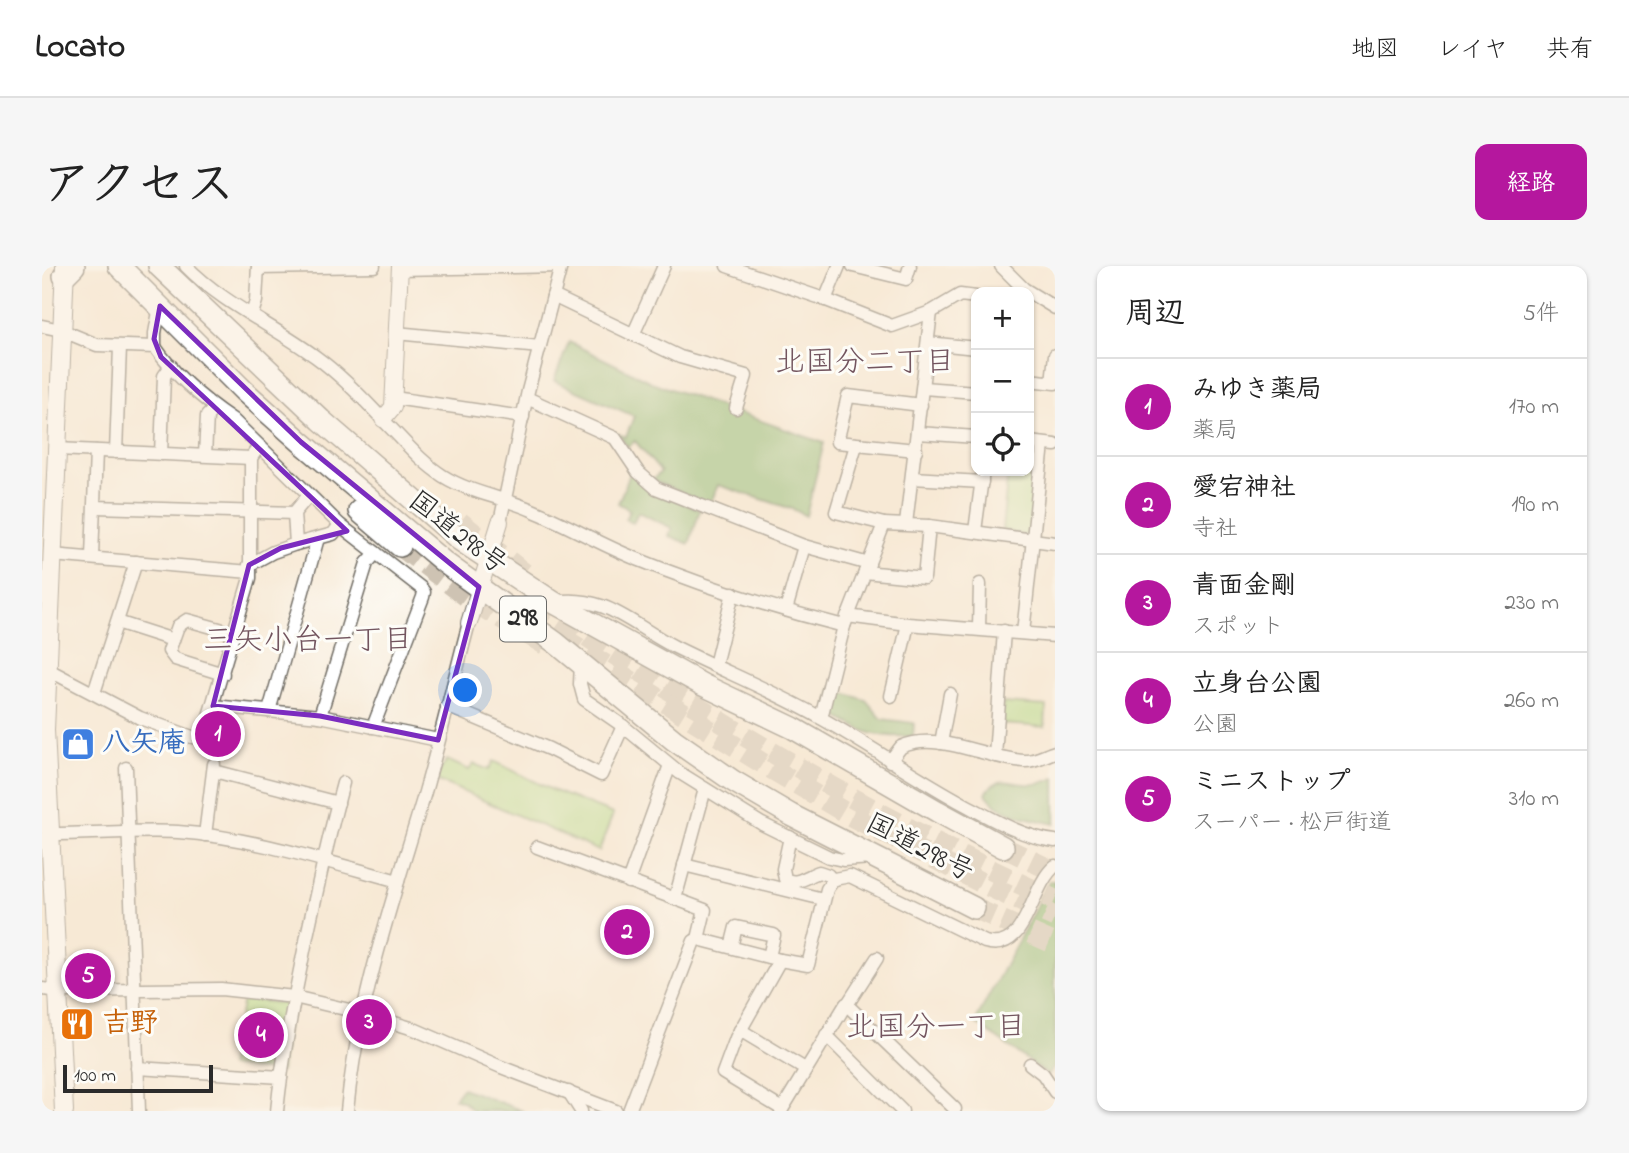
<!DOCTYPE html>
<html lang="ja">
<head>
<meta charset="utf-8">
<style>
  :root { --surface:#fff; --page:#f6f6f6; --text:#222; --muted:#767676; --line:#e0e0e0; --accent:#b5179e }
  body { margin:0; font-family:"Indie Flower","Klee One",sans-serif; background:var(--page); color:var(--text) }
  .controls { position:absolute; right:21px; top:21px; display:grid; overflow:hidden; border-radius:14px; box-shadow:0 2px 5px #0004 }
  .controls button { width:63px; height:63px; display:grid; place-items:center; padding:0; border:0; border-bottom:2px solid var(--line); background:var(--surface); color:var(--text); font:35px sans-serif }
  .scale { position:absolute; left:21px; bottom:18px; width:150px; box-sizing:border-box; padding-left:7px; border:4px solid #2b2b2b; border-top:0; font-size:19px; line-height:24px; white-space:nowrap; color:#2b2b2b; -webkit-text-stroke:5px #fdfcf7; paint-order:stroke }
  .you { position:absolute; left:424px; top:425px; width:24px; height:24px; margin:-18px; border:5px solid #fff; border-radius:50%; background:#1a73e8; box-shadow:0 0 0 10px #1a73e833 }
  .badge { display:grid; place-items:center; width:46px; height:46px; border-radius:50%; background:var(--accent); color:#fff; font-size:23px; font-weight:700 }
  .pin { position:absolute; translate:-50% -50%; border:4px solid #fff; box-shadow:0 2px 7px #0006 }
  .list { margin:0; padding:0; list-style:none }
  h2 { display:flex; justify-content:space-between; align-items:center; height:91px; margin:0; padding:0 28px; font-size:30px }
  h2 small { font-size:23px; font-weight:400; color:var(--muted) }
  .list li { display:grid; grid-template-columns:46px 1fr auto; gap:21px; align-items:center; box-sizing:border-box; height:98px; padding:0 28px; border-top:2px solid var(--line) }
  .list b { display:block; font-size:26px; white-space:nowrap }
  .list p { margin:0; font-size:23px; white-space:nowrap; color:var(--muted) }
  .list em { font-size:23px; font-style:normal; color:var(--muted) }
  .icon { flex:none; width:38px; height:38px; fill:none; stroke:currentColor; stroke-width:2; stroke-linecap:round; stroke-linejoin:round }
  .map { position:relative; flex:none; width:1013px; height:845px; overflow:hidden; border-radius:14px }
  header { display:flex; align-items:center; gap:42px; box-sizing:border-box; height:98px; padding:0 35px; background:var(--surface); border-bottom:2px solid var(--line) }
  header strong { font-size:33px }
  nav { display:flex; gap:38px; margin-inline-start:auto; font-size:24px }
  .intro { display:flex; align-items:center; justify-content:space-between; box-sizing:border-box; height:168px; padding:0 42px }
  h1 { margin:0; font-size:49px }
  .button { padding:18px 32px; border-radius:14px; background:var(--accent); color:#fff; font-size:24px; font-weight:700 }
  main { display:flex; gap:42px; padding:0 42px }
  aside { flex:1; background:var(--surface); border-radius:14px; box-shadow:0 2px 5px #0004 }
  .map>svg:first-child { display:block }
  .green { fill:#afda86; stroke:#6d8258; stroke-width:2 }
  .forest { fill:#8bba73; stroke:#5b724f; stroke-width:2 }
  .lines { fill:none; stroke-linecap:round; stroke-linejoin:round }
  .highway-tunnel { stroke:#cec3b3; stroke-width:21; stroke-dasharray:21 10; stroke-linecap:butt }
  .street-casing { stroke:#726e66; stroke-width:15 }
  .secondary-casing { stroke:#726e66; stroke-width:18 }
  .primary-casing { stroke:#726e66; stroke-width:20 }
  .highway-casing { stroke:#726e66; stroke-width:24 }
  .street { stroke:#fff; stroke-width:12 }
  .secondary { stroke:#fff; stroke-width:16 }
  .primary { stroke:#fff; stroke-width:18 }
  .highway { stroke:#fff; stroke-width:21 }
  .marked { fill:none; stroke:#7b2cbf; stroke-width:5; stroke-linejoin:round }
  .labels { text-anchor:middle; dominant-baseline:central; stroke-width:6; stroke-linejoin:round; paint-order:stroke }
  .shield { fill:#fdfcf7; stroke:#6a6a68; stroke-width:2 }
  .shield-label { font-size:26px; font-weight:bold; fill:#2b2b2b }
  .street-label { font-size:28px; fill:#2b2b2b; stroke:#fdfcf7 }
  .shop-label { font-size:28px; font-weight:bold; fill:#366cbe; stroke:#fdfcf7; text-anchor:start }
  .food-label { font-size:28px; font-weight:bold; fill:#c56008; stroke:#fdfcf7; text-anchor:start }
  .neighbourhood-label { font-size:30px; fill:#73555f; stroke:#fdfcf7 }
</style>
</head>
<body>
<header>
<strong>Locato</strong>
<nav><a>地図</a><a>レイヤ</a><a>共有</a></nav>
</header>
<div class="intro"><h1>アクセス</h1><a class="button">経路</a></div>
<main>
<div class="map">
<svg width="1013" height="845" viewBox="0 0 1013 845">
  <rect width="100%" height="100%" fill="#fdfcf7"/>
  <filter id="ink" filterUnits="userSpaceOnUse"><feTurbulence type="fractalNoise" baseFrequency=".0143" numOctaves="2"/><feDisplacementMap in="SourceGraphic" scale="14" xChannelSelector="R" yChannelSelector="G"/><feConvolveMatrix kernelMatrix="1 2 1 2 8 2 1 2 1" color-interpolation-filters="sRGB"/></filter>
  <filter id="wash" filterUnits="userSpaceOnUse"><feTurbulence type="fractalNoise" baseFrequency=".00686" numOctaves="4" result="noise"/><feDisplacementMap in="SourceGraphic" scale="28" xChannelSelector="R" yChannelSelector="G"/><feGaussianBlur stdDeviation="1.57" result="paint"/><feColorMatrix in="noise" values="0 0 0 0 0 0 0 0 0 0 0 0 0 0 0 0 0 1.4 0 .05"/><feComposite in="paint" operator="in"/></filter>
  <g filter="url(#wash)">
    <rect width="100%" height="100%" fill="#f7e9d5"/>
    <g class="green">
      <path d="M987,180L998,181L989,271L960,264L966,205H987Z"/>
      <path d="M961,437L1004,440L1003,461L960,458Z"/>
      <path d="M405,494L427,504L432,498L447,504L452,495L510,524L571,548L557,585L392,513Z"/>
      <path d="M201,733L248,738L239,806L187,800Z"/>
    </g>
    <g class="forest">
      <path d="M527,76L609,116L782,177L764,250L753,244L676,219L668,239L610,214L619,206L593,175L586,181L576,168L584,171L592,150L512,115Z"/>
      <path d="M589,205L605,222L658,244L647,278L627,270L630,262L596,246L591,257L583,253L588,244L576,237Z"/>
      <path d="M790,423L824,434L840,453L872,457L871,470C827,472 822,466 785,445Z"/>
      <path d="M1013,512V558C988,552 960,550 944,528C953,509 967,517 984,518C995,519 1003,516 1013,512Z"/>
      <path d="M1008,615H1013V799L1006,809L934,757L935,752Z"/>
      <path d="M420,822L481,845H431L422,836L412,832Z"/>
    </g>
  </g>
  <g filter="url(#ink)">
    <g class="lines">
      <g class="highway-tunnel">
        <path d="M418,256L482,307"/>
        <path d="M358,280L432,336L507,381"/>
        <path d="M494,336C659,449 831,551 1013,634"/>
        <path d="M519,371L728,502L809,550L946,620L1013,651"/>
        <path d="M961,581L1013,606"/>
        <path d="M932,642L1013,678"/>
      </g>
      <g class="street-casing">
        <g id="street">
          <path d="M144,0C181,38 231,59 274,91C299,109 322,133 343,156C362,175 378,195 401,210C428,227 460,231 490,244C524,258 556,277 590,291C658,319 730,342 802,360"/>
          <path d="M685,0L779,32L850,60L889,46L918,29L934,31"/>
          <path d="M811,0L864,13L868,0"/>
          <path d="M959,0L982,23L1013,42"/>
          <path d="M216,2L332,0"/>
          <path d="M357,3L519,0"/>
          <path d="M511,30L638,91L704,110L694,142"/>
          <path d="M783,34L797,0"/>
          <path d="M210,48L214,35L216,0"/>
          <path d="M0,60L19,64L55,79L113,81C132,109 163,135 191,154L298,259L379,322L382,326L381,331L331,461"/>
          <path d="M354,67L498,81"/>
          <path d="M591,69L622,0"/>
          <path d="M886,77L934,82"/>
          <path d="M113,81V67L118,40"/>
          <path d="M987,114L1013,117"/>
          <path d="M1010,116L1013,89"/>
          <path d="M881,122L934,126"/>
          <path d="M352,132L481,151"/>
          <path d="M485,132L573,172L596,206L614,222L762,280L827,298"/>
          <path d="M876,167L934,171"/>
          <path d="M987,176L1013,179"/>
          <path d="M814,179L794,246L842,258"/>
          <path d="M15,183L209,192"/>
          <path d="M874,184L795,176L806,130L879,139"/>
          <path d="M74,186L78,81"/>
          <path d="M119,188L122,110L129,100"/>
          <path d="M163,189L165,150L173,142"/>
          <path d="M870,212L940,216"/>
          <path d="M53,241L252,247"/>
          <path d="M209,247V192L213,186"/>
          <path d="M458,256L486,125L519,0"/>
          <path d="M864,258L889,46"/>
          <path d="M933,265L941,205"/>
          <path d="M254,278L291,268L298,259"/>
          <path d="M10,289L208,306"/>
          <path d="M50,291L54,185"/>
          <path d="M207,299L231,286L254,278L252,247L267,229"/>
          <path d="M823,306L882,312L887,260"/>
          <path d="M512,336C565,328 589,359 633,381C681,405 731,425 777,451C827,479 874,512 924,539C952,554 981,571 1013,575"/>
          <path d="M744,344L762,280"/>
          <path d="M805,350L866,358L1013,370"/>
          <path d="M75,356L131,374L127,385L133,393L181,408"/>
          <path d="M937,363L938,318"/>
          <path d="M981,367L1001,178"/>
          <path d="M131,374L136,360L145,354L192,367"/>
          <path d="M539,397L538,418L542,433L581,460L638,507L720,558L787,591L801,594L830,592"/>
          <path d="M673,399L691,327"/>
          <path d="M1,401L98,452L150,471H157L162,467L208,312V247"/>
          <path d="M52,427L94,296"/>
          <path d="M849,430L866,358"/>
          <path d="M171,440L278,450L396,474"/>
          <path d="M405,440L507,483L559,509L581,460"/>
          <path d="M227,445L276,272"/>
          <path d="M278,450L325,297L334,287"/>
          <path d="M779,452L802,360L842,258L887,260L1013,277"/>
          <path d="M899,477L908,428"/>
          <path d="M953,490L962,365"/>
          <path d="M848,495L859,481C894,464 945,493 982,495C992,496 1003,489 1013,486"/>
          <path d="M84,502L97,845"/>
          <path d="M172,505L296,537"/>
          <path d="M8,568C51,568 93,564 136,566C209,571 286,596 356,615"/>
          <path d="M163,569L172,498"/>
          <path d="M748,571L741,603L743,613C755,620 765,610 777,606L786,609L791,615"/>
          <path d="M495,581L663,644L656,673"/>
          <path d="M642,599L781,633"/>
          <path d="M586,616L628,499"/>
          <path d="M633,633L663,523"/>
          <path d="M689,681L694,661L732,669L727,691"/>
          <path d="M738,694L694,772L681,807L740,843"/>
          <path d="M0,723L22,725L179,723L252,731L320,747L372,763L459,801L574,845"/>
          <path d="M805,739L835,692"/>
          <path d="M698,764L763,803"/>
          <path d="M784,769L860,845"/>
          <path d="M988,798L1001,808L1013,826"/>
          <path d="M95,802L239,811"/>
          <path d="M527,826L539,845"/>
          <path d="M235,845C241,786 253,728 265,670C276,619 287,568 301,517"/>
          <path d="M305,845C315,736 352,631 383,526C399,470 412,413 427,357"/>
          <path d="M587,845L652,675L656,673L738,694L766,699L785,623L792,613L808,610L943,676C986,688 987,621 1013,600"/>
          <path d="M739,845L804,738L913,843"/>
        </g>
      </g>
      <g class="secondary-casing">
        <g id="secondary">
          <path d="M341,153L351,141L358,0"/>
          <path d="M427,357L458,256"/>
        </g>
      </g>
      <g class="primary-casing">
        <path id="primary" d="M22,845L3,464L23,0"/>
      </g>
      <g class="highway-casing">
        <g id="highway">
          <path d="M77,0L202,125L259,176L403,297L514,377L632,474L691,515L749,549L932,642"/>
          <path d="M117,0L279,154L418,274L511,336L661,419L751,462L895,545L961,581"/>
          <path d="M22,10L32,0"/>
          <path d="M317,245L358,280"/>
        </g>
      </g>
      <use href="#street" class="street"/>
      <use href="#secondary" class="secondary"/>
      <use href="#primary" class="primary"/>
      <use href="#highway" class="highway"/>
    </g>
  </g>
  <path d="M0 0H1013V845H0ZM118,40L259,176L437,321L396,474L278,450L171,440L207,299L239,282L305,265L119,91L112,73Z" fill="#f7e9d5" fill-opacity=".55" fill-rule="evenodd"/>
  <path class="marked" d="M118,40L259,176L437,321L396,474L278,450L171,440L207,299L239,282L305,265L119,91L112,73Z"/>
  <defs>
    <g id="shop-square" transform="scale(1.75)"><rect x="-9" y="-9" width="18" height="18" rx="4" fill="#3f7fe0" stroke="#fdfcf7"/><path d="M-5-2.5h2.3a2.7 3.5 0 0 1 5.4 0H5L5.5 6h-11ZM-1.5-2.5h3a1.5 2.3 0 0 0-3 0Z" fill="#fff"/></g>
    <g id="restaurant-square" transform="scale(1.75)"><rect x="-9" y="-9" width="18" height="18" rx="4" fill="#e8710a" stroke="#fdfcf7"/><path d="M-5-6h1v4h1v-4h1v4h1v-4h1v5L-1.5 .5V6h-2V.5L-5-1ZM5-6V6H3V1.5H1.5Q1.5-4 5-6Z" fill="#fff"/></g>
  </defs>
  <g fill-rule="evenodd">
    <use href="#shop-square" x="36" y="478"/>
    <use href="#restaurant-square" x="35" y="758"/>
  </g>
  <g class="labels">
    <rect class="shield" x="458" y="330.5" width="46" height="45" rx="5"/>
    <g class="shield-label">
      <text x="481" y="353">298</text>
    </g>
    <g class="street-label">
      <text transform="translate(415 268) rotate(38)">国道298号</text>
      <text transform="translate(877 583) rotate(27)">国道298号</text>
    </g>
    <g class="shop-label">
      <text x="60" y="478">八矢庵</text>
    </g>
    <g class="food-label">
      <text x="60" y="758">吉野</text>
    </g>
    <g class="neighbourhood-label">
      <text x="823" y="98">北国分二丁目</text>
      <text x="266" y="376">三矢小台一丁目</text>
      <text x="894" y="763">北国分一丁目</text>
    </g>
  </g>
</svg>
<div class="controls">
<button>+</button>
<button>−</button>
<button><svg class="icon" aria-label="locate" viewBox="0 0 24 24"><circle cx="12" cy="12" r="6"/><path d="M12 2v4M12 18v4M2 12h4M18 12h4"/></svg></button>
</div>
<div class="scale">100 m</div>
<div class="you"></div>
<div class="pin badge" style="left:176px;top:468px">1</div>
<div class="pin badge" style="left:585px;top:666px">2</div>
<div class="pin badge" style="left:327px;top:756px">3</div>
<div class="pin badge" style="left:219px;top:769px">4</div>
<div class="pin badge" style="left:46px;top:710px">5</div>
</div>
<aside>
<h2>周辺<small>5件</small></h2>
<ul class="list">
<li><span class="badge">1</span><div><b>みゆき薬局</b><p>薬局</p></div><em>170 m</em></li>
<li><span class="badge">2</span><div><b>愛宕神社</b><p>寺社</p></div><em>190 m</em></li>
<li><span class="badge">3</span><div><b>青面金剛</b><p>スポット</p></div><em>230 m</em></li>
<li><span class="badge">4</span><div><b>立身台公園</b><p>公園</p></div><em>260 m</em></li>
<li><span class="badge">5</span><div><b>ミニストップ</b><p>スーパー · 松戸街道</p></div><em>310 m</em></li>
</ul>
</aside>
</main>
</body>
</html>
